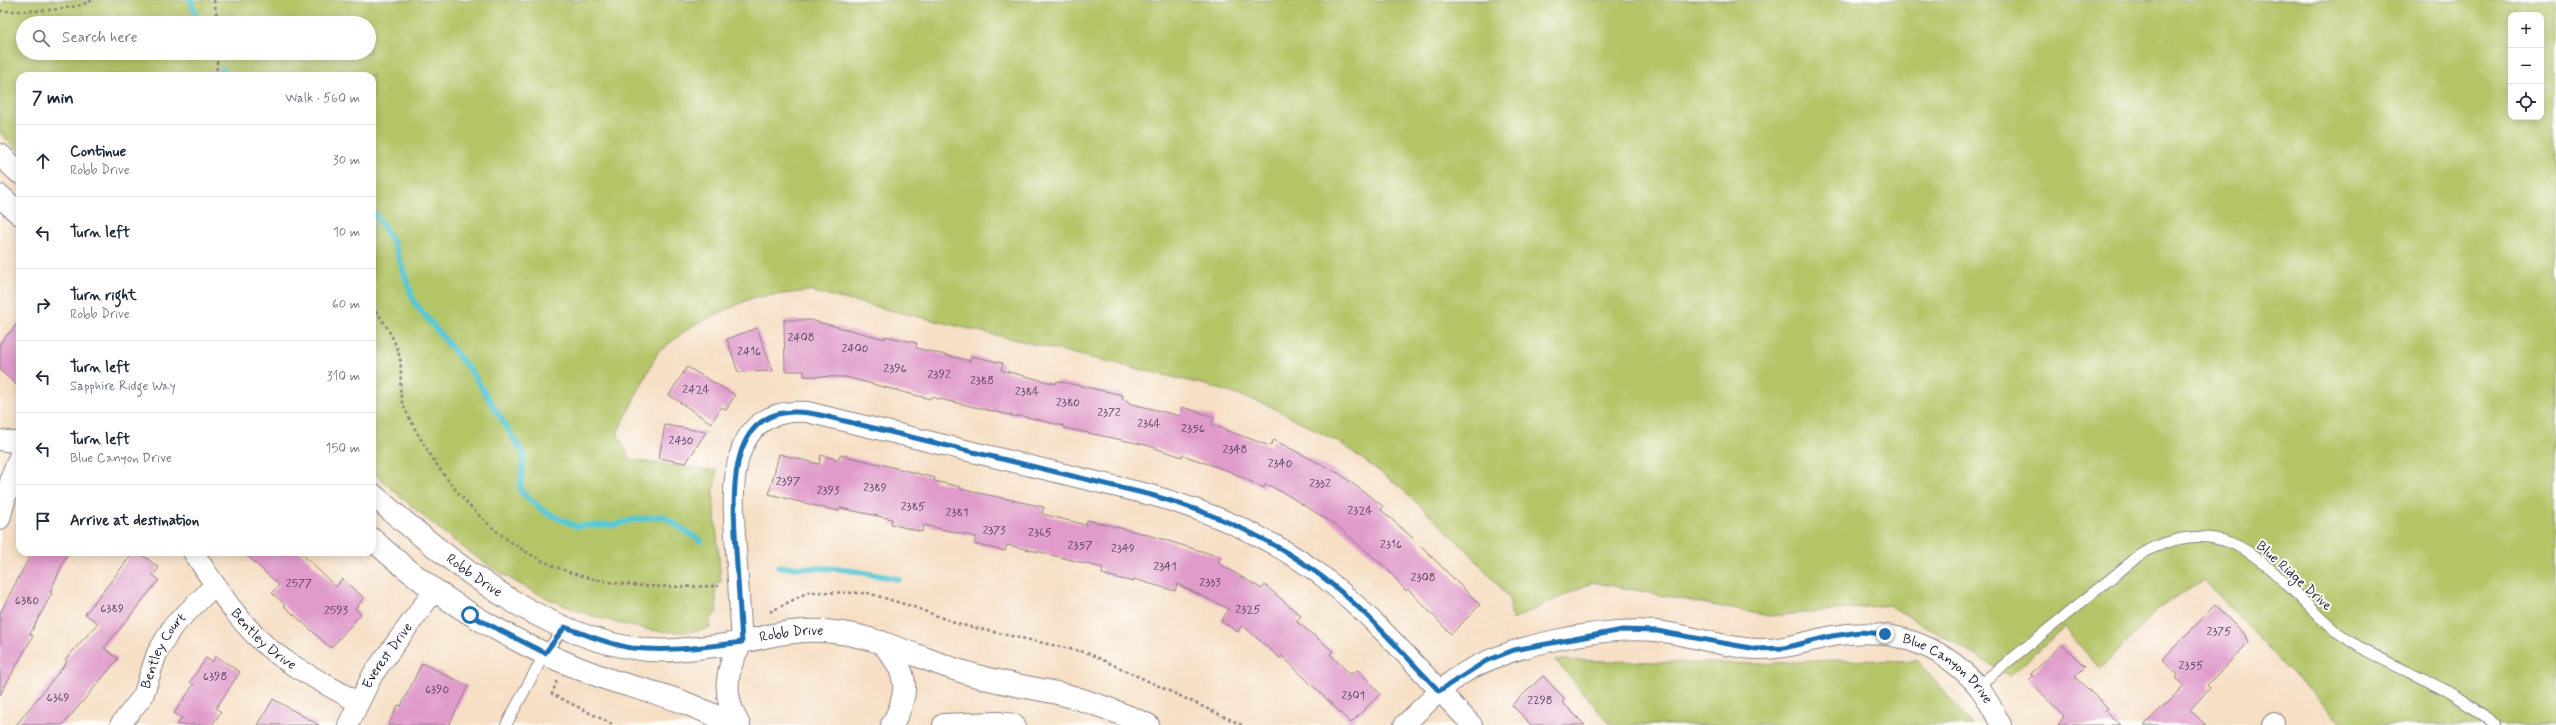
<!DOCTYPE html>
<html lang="en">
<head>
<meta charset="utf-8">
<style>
  :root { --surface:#fff; --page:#f6f6f7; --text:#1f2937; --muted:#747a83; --line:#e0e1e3 }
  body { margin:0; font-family:Mynerve,sans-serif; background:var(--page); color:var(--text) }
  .controls { position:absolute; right:12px; top:12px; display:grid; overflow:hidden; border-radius:8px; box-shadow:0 2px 10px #0003 }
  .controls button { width:36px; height:36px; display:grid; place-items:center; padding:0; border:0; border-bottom:1px solid var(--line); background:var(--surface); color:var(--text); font:20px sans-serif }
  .stop { position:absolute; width:12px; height:12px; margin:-9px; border:3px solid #1f6fb2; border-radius:50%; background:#fff }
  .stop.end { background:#1f6fb2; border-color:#fff; box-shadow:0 1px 4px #0008 }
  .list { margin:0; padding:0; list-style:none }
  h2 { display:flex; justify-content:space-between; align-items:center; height:52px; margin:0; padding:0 16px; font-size:17px }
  h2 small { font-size:13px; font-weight:400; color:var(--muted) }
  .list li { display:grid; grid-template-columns:26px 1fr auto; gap:12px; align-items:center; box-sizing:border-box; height:72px; padding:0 16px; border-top:1px solid var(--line) }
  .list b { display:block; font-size:15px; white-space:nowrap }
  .list p { margin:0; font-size:13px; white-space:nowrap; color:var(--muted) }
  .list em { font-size:13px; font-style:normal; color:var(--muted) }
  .icon { flex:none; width:22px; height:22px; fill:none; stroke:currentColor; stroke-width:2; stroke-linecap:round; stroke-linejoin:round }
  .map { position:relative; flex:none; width:2556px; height:725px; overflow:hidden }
  .search { position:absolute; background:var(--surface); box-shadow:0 2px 10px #0003; left:16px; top:16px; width:360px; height:44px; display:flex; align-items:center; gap:10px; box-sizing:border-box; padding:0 14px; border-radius:22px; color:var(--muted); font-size:15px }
  .panel { position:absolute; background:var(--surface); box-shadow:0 2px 10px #0003; left:16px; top:72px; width:360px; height:484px; border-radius:12px }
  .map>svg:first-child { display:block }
  .green { fill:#b4c568; stroke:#6b7452; fill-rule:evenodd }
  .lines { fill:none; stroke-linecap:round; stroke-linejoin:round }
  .stream { stroke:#5ac7d1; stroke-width:6 }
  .building { fill:#e09bcb }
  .service-casing { stroke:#8c8080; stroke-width:12 }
  .minor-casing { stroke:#8c8080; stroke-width:22 }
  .tertiary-casing { stroke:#8c8080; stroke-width:24 }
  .path { stroke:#8c8080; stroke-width:2.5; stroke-dasharray:3 3; stroke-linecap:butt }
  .service { stroke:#fff; stroke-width:10 }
  .minor { stroke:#fff; stroke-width:20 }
  .tertiary { stroke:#fff; stroke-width:22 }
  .route { stroke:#1f6fb2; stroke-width:5 }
  .labels { text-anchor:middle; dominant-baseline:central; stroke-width:4; stroke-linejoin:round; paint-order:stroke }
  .number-label { font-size:12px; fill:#52405f }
  .street-label { font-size:14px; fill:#22223b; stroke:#fdfcf7 }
</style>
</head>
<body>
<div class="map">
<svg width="2556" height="725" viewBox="0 0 2556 725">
  <rect width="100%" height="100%" fill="#fdfcf7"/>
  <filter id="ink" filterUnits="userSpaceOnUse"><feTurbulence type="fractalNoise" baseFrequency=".025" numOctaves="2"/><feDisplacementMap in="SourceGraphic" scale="8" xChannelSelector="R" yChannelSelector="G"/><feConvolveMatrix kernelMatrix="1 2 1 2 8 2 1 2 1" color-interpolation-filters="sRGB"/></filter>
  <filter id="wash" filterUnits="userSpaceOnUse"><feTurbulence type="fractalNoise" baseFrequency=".012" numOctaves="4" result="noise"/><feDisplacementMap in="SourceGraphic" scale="16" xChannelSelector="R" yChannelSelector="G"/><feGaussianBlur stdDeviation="0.9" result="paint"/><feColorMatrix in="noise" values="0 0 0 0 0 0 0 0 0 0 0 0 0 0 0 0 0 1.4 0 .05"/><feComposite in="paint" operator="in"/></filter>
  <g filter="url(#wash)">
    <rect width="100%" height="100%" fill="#f6dfc5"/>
    <g class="green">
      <path d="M5,0H2556V725H2345L2287,668L2204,580L2158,609L2100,669L2064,627L2010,676L1889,605L1769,616L1593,582L1512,620L1509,597L1466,549L1399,486L1342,444L1268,405L1210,386L810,291L754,297L692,326L658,352L617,433L631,460L717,471L713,492L721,582L715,583L717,611L708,624L711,627C686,636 657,632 631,626C523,603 451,542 372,471V76H20V152L0,133V7ZM2511,15H2541V117H2511ZM23,23H369V53H23Z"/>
      <path d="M1555,660L1758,664L1831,660L1918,661L1972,725H1611Z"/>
    </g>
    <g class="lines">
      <g class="stream">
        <path d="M191,0L198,23"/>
        <path d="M208,53V56"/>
        <path d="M222,69L229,76"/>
        <path d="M372,209L394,244L414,302L473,374L524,455L520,491L545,512L576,526L615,525L631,520L663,516L701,541"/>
        <path d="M778,567L842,569L899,579"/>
      </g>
    </g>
    <g id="blocks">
      <g class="building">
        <path d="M784,320H810L885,339V336L917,343L916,348L970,361L971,356L1003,363L1001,370L1056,384L1057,381L1123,395L1122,399L1128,401V403L1180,416L1182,407L1214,417L1212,425L1270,446L1274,440L1340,474L1384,507L1381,510L1415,540L1480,605L1451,634L1408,589L1406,591L1386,568L1336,525L1284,493L1266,484L1264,488L1229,471L1182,455V457L1146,445L1064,428V426L1018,415V417L931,397L930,399L845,377L804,376V371H785Z"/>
        <path d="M20,321V388L0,370V343Z"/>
        <path d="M757,328L773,371L738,372L727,339Z"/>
        <path d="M687,367L735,395L726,410L722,407L711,423L669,395Z"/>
        <path d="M665,425L706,432L686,463L659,458Z"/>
        <path d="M779,454L819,464L821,455L839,460L840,455L880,464L935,478L934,481L961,487L960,489L1044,507L1042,514L1086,525L1087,520L1145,534L1221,557L1218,563L1262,589L1265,585L1301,616L1296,621L1333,651L1330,654L1350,674L1358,670L1380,694L1351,723L1282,656L1280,658L1242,625L1238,632L1221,621L1229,609L1177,584L1175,591L1134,579L1133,582L1102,574L1103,568L1044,553L1007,545L1005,551L974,544L976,537L924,525L922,532L891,524L892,519L840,508L839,511L824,508L769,494Z"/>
        <path d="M32,552H68L50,592L52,593L30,634L33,636L0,695V613Z"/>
        <path d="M134,552H139L159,568L153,575L159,580L104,648L118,659L63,725H16L67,662L65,660L98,623L85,614Z"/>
        <path d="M243,552H300L336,587L342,579L364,598L355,609L361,614L331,648L284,606L285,605L272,593L279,585Z"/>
        <path d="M2215,605L2246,636L2245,637L2249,642L2207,685L2210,688L2190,710L2206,725H2144L2184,686L2175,678L2178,675L2162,660Z"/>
        <path d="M2062,644L2085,667L2075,677L2108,708L2105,711L2121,725H2058L2064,716L2029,680L2033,676L2031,674Z"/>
        <path d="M216,656L240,672L216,708L221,712L212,725H177L182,718L174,713L194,684L190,682L206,658L212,662Z"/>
        <path d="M422,663L468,686L449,725H388L398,705L401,706Z"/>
        <path d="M1543,676L1565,699L1562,702L1585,725H1531L1512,705Z"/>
        <path d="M273,699L319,725H258Z"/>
      </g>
    </g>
  </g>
  <g filter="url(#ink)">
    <use href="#blocks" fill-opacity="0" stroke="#8c8080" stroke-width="1"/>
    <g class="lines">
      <g class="service-casing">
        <g id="service">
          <path d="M1978,686L2141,554C2170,538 2199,531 2231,543C2266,556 2303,604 2332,628C2367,656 2410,671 2449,692C2466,702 2481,713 2496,725"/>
          <path d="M506,725L545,653L565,627"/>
        </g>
      </g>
      <g class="minor-casing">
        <g id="minor">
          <path d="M0,440L20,443"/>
          <path d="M0,519L12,474L20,454"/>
          <path id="s1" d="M193,552C214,583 234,616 262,642C289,667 325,683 357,702"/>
          <path d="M742,642C740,611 738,581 736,550C732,492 724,407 807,412L1151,495C1211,512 1268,536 1318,573C1372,614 1425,676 1472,725"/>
          <path id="s2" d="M120,725L143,696L157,653L173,626L215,585"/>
          <path id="s3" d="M348,725L373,674L434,591"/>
          <path id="s4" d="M1404,725C1422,708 1439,690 1459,676C1505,646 1600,626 1655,631C1689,634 1723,648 1757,649C1784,650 1807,641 1833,636C1887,626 1940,643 1977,685C1987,697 1994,712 2001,725"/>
          <path d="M2272,725L2274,723"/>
        </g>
      </g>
      <g class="tertiary-casing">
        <g id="tertiary">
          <path d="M0,155L20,173"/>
          <path d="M0,196L20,214"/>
          <path id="s5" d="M372,494C449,562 566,658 676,650C698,648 722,646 743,642C774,634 802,628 834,632C881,637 922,660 967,673C998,683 1030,687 1061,694C1091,701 1120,713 1148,725"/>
          <path d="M372,539C440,602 520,648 607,679C631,687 656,692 680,701C699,708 717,717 736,725"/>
          <path d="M881,642C908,671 911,691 892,725"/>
          <path d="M739,725C722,697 725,668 742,642"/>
          <path d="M944,725L997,723L1014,725"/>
        </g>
      </g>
      <g class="path">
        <path d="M214,0L218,23"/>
        <path d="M0,11C25,11 71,12 93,0"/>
        <path d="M216,76L218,53"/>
        <path d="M372,306C384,321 396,340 400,359C403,375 397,392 404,407C444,491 508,564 604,581C642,588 680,587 719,586"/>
        <path d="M770,612L808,592L868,593L914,607L958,624L1088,653L1242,725"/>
        <path d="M557,681L552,694L614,725"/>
      </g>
      <use href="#service" class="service"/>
      <use href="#minor" class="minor"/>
      <use href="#tertiary" class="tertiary"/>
    </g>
  </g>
  <g class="lines" filter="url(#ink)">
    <path class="route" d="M470,615L545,653L565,627C587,635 610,645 632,648C669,652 706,647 742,642C740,611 738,581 736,550C732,487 726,394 820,415L1151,495C1211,512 1267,536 1317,573C1363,606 1400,651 1439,691L1486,661L1514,650L1623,630L1657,631L1756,649L1784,648L1832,636L1860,632L1885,634"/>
  </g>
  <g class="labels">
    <g class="number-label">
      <text x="801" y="338">2408</text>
      <text x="855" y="349">2400</text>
      <text x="749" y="352">2416</text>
      <text x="895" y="369">2396</text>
      <text x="939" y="375">2392</text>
      <text x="982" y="381">2388</text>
      <text x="696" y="390">2424</text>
      <text x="1027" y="392">2384</text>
      <text x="1068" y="403">2380</text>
      <text x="1109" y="413">2372</text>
      <text x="1149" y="424">2364</text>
      <text x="1193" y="429">2356</text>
      <text x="681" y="441">2430</text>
      <text x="1235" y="450">2348</text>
      <text x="1280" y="464">2340</text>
      <text x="788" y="482">2397</text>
      <text x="1320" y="484">2332</text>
      <text x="875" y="488">2389</text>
      <text x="828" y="491">2393</text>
      <text x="913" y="507">2385</text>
      <text x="1360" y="511">2324</text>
      <text x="957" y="513">2381</text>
      <text x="994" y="531">2373</text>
      <text x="1040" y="533">2365</text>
      <text x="1391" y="545">2316</text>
      <text x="1080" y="546">2357</text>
      <text x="1123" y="549">2349</text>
      <text x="1165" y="567">2341</text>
      <text x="1423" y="578">2308</text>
      <text x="1210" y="583">2333</text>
      <text x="299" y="584">2577</text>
      <text x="27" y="601">6380</text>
      <text x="112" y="609">6389</text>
      <text x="1248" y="610">2325</text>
      <text x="336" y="611">2593</text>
      <text x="2219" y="632">2375</text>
      <text x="2191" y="666">2355</text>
      <text x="215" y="677">6398</text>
      <text x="437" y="690">6390</text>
      <text x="1353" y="696">2301</text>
      <text x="58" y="698">6369</text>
      <text x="1540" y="701">2298</text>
    </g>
    <g class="street-label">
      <text stroke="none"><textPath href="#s5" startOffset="131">Robb Drive</textPath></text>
      <text transform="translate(2294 576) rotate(42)">Blue Ridge Drive</text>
      <text stroke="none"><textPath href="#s5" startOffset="467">Robb Drive</textPath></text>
      <text stroke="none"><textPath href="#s1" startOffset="113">Bentley Drive</textPath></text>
      <text stroke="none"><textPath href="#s2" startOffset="87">Bentley Court</textPath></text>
      <text stroke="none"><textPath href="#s3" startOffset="80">Everest Drive</textPath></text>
      <text stroke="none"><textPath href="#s4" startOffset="584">Blue Canyon Drive</textPath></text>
    </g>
  </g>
</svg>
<div class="controls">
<button>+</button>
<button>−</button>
<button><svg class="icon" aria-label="locate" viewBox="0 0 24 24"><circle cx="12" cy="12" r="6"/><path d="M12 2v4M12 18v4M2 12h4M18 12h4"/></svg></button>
</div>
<div class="stop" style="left:470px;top:615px"></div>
<div class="stop end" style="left:1885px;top:634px"></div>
<div class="search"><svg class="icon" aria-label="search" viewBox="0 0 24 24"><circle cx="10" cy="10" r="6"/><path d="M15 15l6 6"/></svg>Search here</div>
<section class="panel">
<h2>7 min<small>Walk · 560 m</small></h2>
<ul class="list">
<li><svg class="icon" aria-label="ahead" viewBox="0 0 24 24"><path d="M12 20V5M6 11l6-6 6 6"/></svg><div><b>Continue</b><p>Robb Drive</p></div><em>30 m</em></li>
<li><svg class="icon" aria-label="left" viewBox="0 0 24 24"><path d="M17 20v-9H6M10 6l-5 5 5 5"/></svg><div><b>Turn left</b></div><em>10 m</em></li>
<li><svg class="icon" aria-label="right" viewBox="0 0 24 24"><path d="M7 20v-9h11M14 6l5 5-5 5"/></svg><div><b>Turn right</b><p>Robb Drive</p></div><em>60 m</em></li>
<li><svg class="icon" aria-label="left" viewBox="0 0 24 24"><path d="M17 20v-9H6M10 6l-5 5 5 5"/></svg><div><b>Turn left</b><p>Sapphire Ridge Way</p></div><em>310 m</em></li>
<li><svg class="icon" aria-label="left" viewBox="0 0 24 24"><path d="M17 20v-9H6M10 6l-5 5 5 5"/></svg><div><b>Turn left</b><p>Blue Canyon Drive</p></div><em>150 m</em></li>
<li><svg class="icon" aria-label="arrive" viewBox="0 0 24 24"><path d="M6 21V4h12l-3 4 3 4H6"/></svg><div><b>Arrive at destination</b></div></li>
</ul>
</section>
</div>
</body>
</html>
